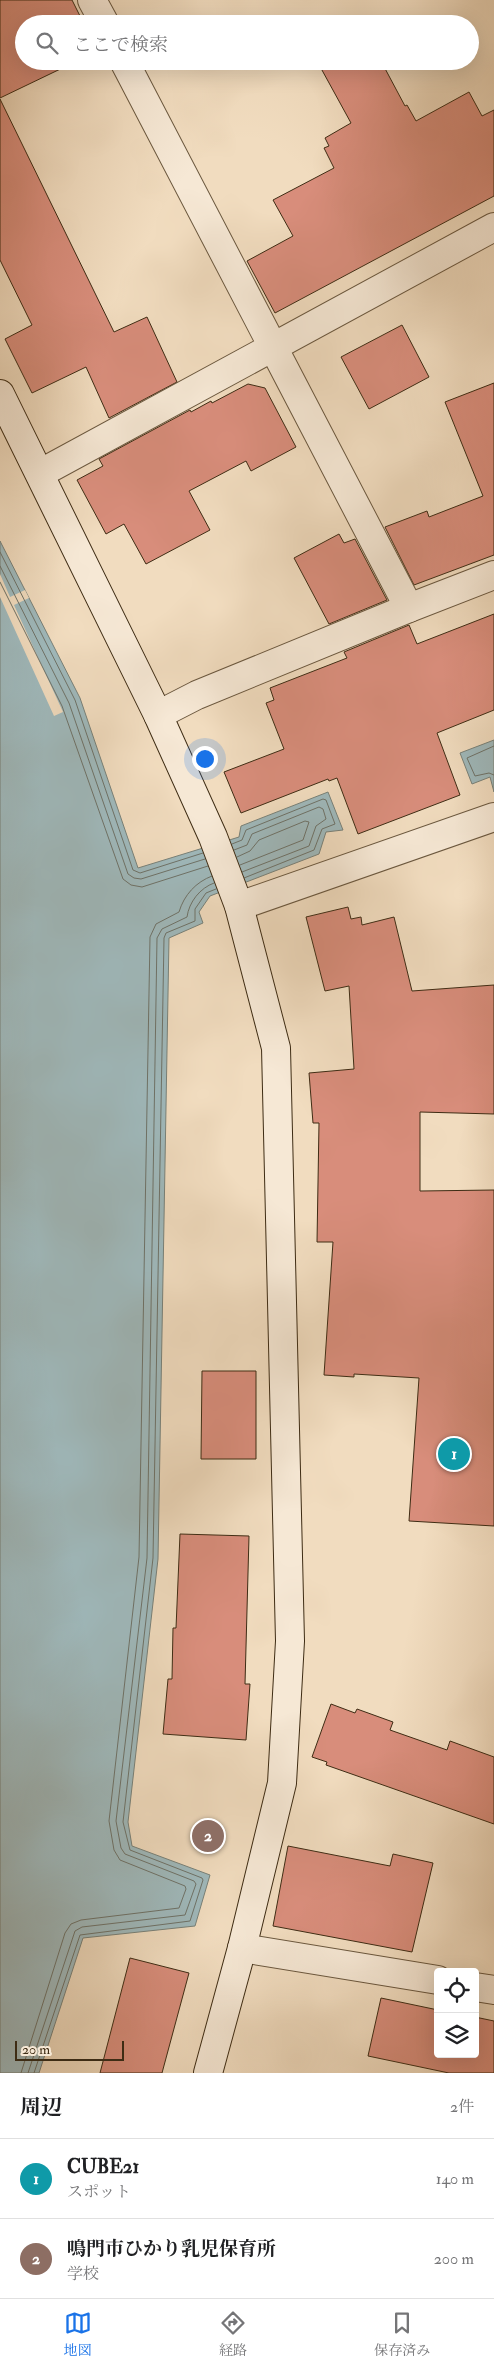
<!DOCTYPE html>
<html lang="ja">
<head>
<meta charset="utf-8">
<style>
  :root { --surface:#fff; --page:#f6f6f6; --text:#202124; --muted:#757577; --line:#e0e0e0; --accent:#1a73e8 }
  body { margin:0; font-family:"IM FELL Double Pica","Noto Serif JP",serif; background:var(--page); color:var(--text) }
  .controls { position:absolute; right:15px; bottom:15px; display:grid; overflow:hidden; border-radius:5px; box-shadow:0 5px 20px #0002 }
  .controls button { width:45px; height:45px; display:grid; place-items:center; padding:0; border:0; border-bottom:1px solid var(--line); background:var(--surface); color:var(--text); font:25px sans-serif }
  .scale { position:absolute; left:15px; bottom:12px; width:109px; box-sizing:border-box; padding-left:5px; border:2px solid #3e2c14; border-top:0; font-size:14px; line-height:18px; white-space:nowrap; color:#3e2c14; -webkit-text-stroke:4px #f6e8d5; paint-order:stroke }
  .you { position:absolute; left:204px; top:758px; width:18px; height:18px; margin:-12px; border:4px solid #fff; border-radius:50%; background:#1a73e8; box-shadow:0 0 0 8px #1a73e833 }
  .badge { display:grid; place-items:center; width:32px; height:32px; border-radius:50%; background:var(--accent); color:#fff; font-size:16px; font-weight:700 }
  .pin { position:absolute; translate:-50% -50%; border:2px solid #fff; box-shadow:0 1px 5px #0006 }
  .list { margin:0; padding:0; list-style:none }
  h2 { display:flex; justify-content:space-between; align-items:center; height:65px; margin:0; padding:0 20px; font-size:21px }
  h2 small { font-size:16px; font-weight:400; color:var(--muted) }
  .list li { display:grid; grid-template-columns:32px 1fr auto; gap:15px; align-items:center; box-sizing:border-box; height:80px; padding:0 20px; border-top:1px solid var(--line) }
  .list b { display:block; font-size:19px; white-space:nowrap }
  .list p { margin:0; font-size:16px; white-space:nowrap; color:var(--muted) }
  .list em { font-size:16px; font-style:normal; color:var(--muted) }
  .icon { flex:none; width:28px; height:28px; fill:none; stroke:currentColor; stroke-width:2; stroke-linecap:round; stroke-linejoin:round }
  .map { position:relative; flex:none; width:494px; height:2073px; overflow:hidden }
  .search { position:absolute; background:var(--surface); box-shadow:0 5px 20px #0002; left:15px; right:15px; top:15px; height:55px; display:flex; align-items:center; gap:12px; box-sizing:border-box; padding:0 18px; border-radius:28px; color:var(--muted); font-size:19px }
  .sheet { height:225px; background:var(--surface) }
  nav { display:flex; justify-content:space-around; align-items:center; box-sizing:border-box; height:70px; border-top:1px solid var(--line); background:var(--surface); font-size:14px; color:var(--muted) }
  nav a { display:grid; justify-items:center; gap:2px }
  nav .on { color:var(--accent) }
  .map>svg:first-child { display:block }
  .water { fill:#9fb9bc; stroke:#788179 }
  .pier { fill:#f1dcbf }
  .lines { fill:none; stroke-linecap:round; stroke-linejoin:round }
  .shore { stroke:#6e7268; stroke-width:1 }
  .building { fill:#d88d7b; stroke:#3e2c14 }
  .street-casing { stroke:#6b583f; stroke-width:30 }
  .secondary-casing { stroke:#3e2c14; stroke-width:30 }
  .street { stroke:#f6e8d5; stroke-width:28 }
  .secondary { stroke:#f6e8d5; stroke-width:28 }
</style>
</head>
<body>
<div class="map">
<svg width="494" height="2073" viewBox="0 0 494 2073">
  <rect width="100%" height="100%" fill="#f1dcbf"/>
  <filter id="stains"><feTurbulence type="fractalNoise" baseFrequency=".004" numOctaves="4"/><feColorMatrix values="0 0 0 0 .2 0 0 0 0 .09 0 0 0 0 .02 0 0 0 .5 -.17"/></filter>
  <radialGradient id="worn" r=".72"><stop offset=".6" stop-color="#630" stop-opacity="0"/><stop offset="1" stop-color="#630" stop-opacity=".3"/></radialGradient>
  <g class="water">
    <path d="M0,541L80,698L138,868L239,837L241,826L328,792L343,830L326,832L319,854L210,896L199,912L203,923L169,938L158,1559L128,1822L132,1846L210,1875L195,1926L83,1938L39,2073H0Z"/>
    <path d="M494,740V792L490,777L472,784L460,753Z"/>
  </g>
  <path class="pier" d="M0,574L10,597L25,590L29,598L14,605L63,712L54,716L0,597Z"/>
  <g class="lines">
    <g class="shore">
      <path d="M0,552L75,700L133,870L140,873L203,853"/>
      <path d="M0,566L69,703L128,874L134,878L141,879L205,859"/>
      <path d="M0,582L62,706L123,879L131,885L142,887L208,866"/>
      <path d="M494,746L467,758L475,776L489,773L494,775"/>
      <path d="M232,844L242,840L246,830L323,799L326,800L335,824L322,829L314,850L244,878"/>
      <path d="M234,850L247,845L252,834L319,807L323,809L326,819L316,826L309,846L242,872"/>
      <path d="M237,857L250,851L259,840L305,821L309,822L303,840L240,865"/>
      <path d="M21,2073L65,1933L71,1924L81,1920L179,1908L186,1889L185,1886L120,1860L114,1850L109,1821L139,1557L150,937L156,924L179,912C184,895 196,882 212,876"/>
      <path d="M28,2073L75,1931L82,1927L185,1915L196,1884L194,1881L125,1854L121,1848L116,1821L147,1558L157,938L162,929L187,917C189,902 200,888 214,883"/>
      <path d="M34,2073L80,1935L190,1921L203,1880L202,1878L130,1850L123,1822L153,1558L164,938L166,933L195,921V909L206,893L216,889"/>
    </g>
  </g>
  <g class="building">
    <path d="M0,0H72L84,24H24V61H77L0,98Z"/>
    <path d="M317,61H381L405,106L407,105L416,121L469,92L482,116L494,110V196L275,313L247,261L293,236L273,200L334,168L324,148L329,146L325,138L351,123Z"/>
    <path d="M0,99L114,332L147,317L177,382L109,418L86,367L32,393L5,339L32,325L0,260Z"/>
    <path d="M402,325L429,377L369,409L341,357Z"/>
    <path d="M494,383V555L414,585L385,527L427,511L429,517L483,496L445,402Z"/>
    <path d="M248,384L265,388L296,447L251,471L246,461L189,491L210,530L146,564L124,524L106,534L77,480L103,466L99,459L190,410L191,412L211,401L212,403Z"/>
    <path d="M339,534L344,543L355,539L387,600L329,624L294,558Z"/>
    <path d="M494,614V710L437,733L460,795L358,834L337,778L329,781L328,779L241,813L224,772L284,749L266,703L274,700L270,688L347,658L344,652L409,625L417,644Z"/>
    <path d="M348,907L351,919L361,917L362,925L394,917L412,991L494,985V1114L420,1112V1191L494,1190V1526L409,1521L419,1378L354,1374V1377L324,1375L333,1242H317L319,1123H313L309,1073L354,1069L349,986L325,991L306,917Z"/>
    <path d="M202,1371H256V1459H201Z"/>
    <path d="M180,1534L249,1536L245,1684H250L246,1740L163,1734L168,1679H172L173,1628H176Z"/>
    <path d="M331,1704L355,1713L357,1709L393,1722L390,1730L447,1750L450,1741L494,1757V1824L326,1765L327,1762L312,1757Z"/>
    <path d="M288,1846L390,1866L393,1854L433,1863L412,1952L273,1926Z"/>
    <path d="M130,1958L189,1973L162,2073H100Z"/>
    <path d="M381,1998L438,2010V2054H475V2017L494,2021V2073H449L368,2056Z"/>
  </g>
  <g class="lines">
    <g class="street-casing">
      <g id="street">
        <path d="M92,0L105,24"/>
        <path d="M124,61L409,608"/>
        <path d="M41,473L494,227"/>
        <path d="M158,715L197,695L409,608L494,575"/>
        <path d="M239,906L494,817"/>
        <path d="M242,1948L438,1980"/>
        <path d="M475,1987L494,1990"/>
      </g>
    </g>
    <g class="secondary-casing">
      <path id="secondary" d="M0,394L158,715L213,837L239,906L276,1048L290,1641L282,1783L242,1948L208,2073"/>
    </g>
    <use href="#street" class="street"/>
    <use href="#secondary" class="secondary"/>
  </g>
  <rect width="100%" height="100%" filter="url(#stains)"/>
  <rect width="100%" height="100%" fill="url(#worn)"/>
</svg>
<div class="controls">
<button><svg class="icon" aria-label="locate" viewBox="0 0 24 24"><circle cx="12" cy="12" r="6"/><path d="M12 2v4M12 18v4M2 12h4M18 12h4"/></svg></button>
<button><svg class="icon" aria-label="layers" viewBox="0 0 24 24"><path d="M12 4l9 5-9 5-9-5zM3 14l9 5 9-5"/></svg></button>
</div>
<div class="scale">20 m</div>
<div class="you"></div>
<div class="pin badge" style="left:454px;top:1454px;background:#0f9aa8">1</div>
<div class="pin badge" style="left:208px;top:1836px;background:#8d6e63">2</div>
<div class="search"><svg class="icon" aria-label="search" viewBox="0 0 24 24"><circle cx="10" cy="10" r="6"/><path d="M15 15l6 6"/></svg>ここで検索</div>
</div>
<section class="sheet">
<h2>周辺<small>2件</small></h2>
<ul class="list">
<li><span class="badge" style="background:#0f9aa8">1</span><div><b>CUBE21</b><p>スポット</p></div><em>140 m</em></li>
<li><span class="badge" style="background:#8d6e63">2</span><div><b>鳴門市ひかり乳児保育所</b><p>学校</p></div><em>200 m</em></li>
</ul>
</section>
<nav>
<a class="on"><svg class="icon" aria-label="map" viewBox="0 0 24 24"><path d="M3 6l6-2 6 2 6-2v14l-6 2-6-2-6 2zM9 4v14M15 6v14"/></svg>地図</a>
<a><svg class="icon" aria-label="directions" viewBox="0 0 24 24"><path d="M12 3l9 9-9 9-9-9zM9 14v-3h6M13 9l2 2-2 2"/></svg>経路</a>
<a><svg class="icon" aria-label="saved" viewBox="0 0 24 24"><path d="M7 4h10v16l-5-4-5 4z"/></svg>保存済み</a>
</nav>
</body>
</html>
